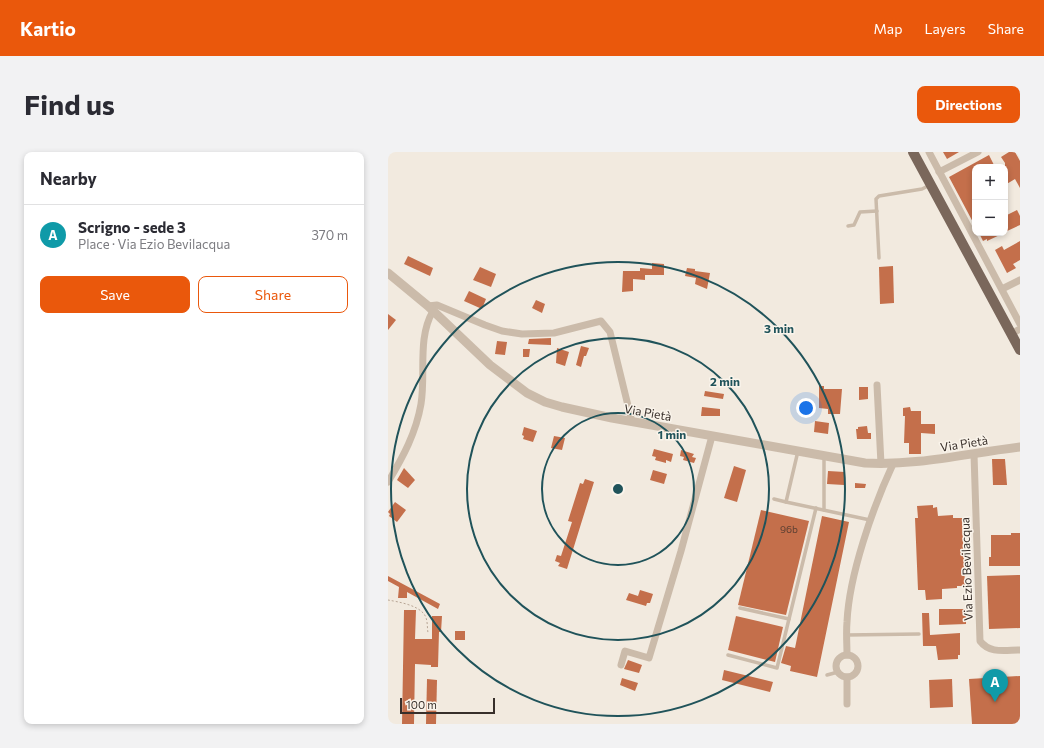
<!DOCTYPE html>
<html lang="en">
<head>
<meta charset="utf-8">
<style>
  :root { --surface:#fff; --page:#f2f2f3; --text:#2b2b33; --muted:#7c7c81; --line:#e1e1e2; --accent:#ea580c }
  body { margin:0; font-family:Commissioner,sans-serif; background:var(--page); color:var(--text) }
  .controls { position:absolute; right:12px; top:12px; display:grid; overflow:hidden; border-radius:8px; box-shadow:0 2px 6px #0003 }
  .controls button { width:36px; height:36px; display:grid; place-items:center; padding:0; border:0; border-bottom:1px solid var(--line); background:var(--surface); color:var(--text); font:20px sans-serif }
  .scale { position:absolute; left:12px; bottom:10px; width:95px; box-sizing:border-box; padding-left:4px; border:2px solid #382f2a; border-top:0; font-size:11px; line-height:14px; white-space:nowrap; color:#382f2a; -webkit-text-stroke:3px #faf4eb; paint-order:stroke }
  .you { position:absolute; left:418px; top:256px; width:14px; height:14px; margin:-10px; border:3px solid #fff; border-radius:50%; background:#1a73e8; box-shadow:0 0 0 6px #1a73e833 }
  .badge { display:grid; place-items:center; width:26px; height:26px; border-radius:50%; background:var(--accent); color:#fff; font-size:13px; font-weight:700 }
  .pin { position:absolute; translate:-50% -33px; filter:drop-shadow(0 1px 2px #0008) }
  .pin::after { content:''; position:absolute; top:21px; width:14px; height:12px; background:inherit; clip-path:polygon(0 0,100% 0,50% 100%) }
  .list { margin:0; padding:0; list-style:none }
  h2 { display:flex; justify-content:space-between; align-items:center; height:52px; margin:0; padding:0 16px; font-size:17px }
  h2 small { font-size:13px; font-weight:400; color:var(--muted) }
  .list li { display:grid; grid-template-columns:26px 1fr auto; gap:12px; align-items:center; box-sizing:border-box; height:60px; padding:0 16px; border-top:1px solid var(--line) }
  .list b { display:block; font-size:15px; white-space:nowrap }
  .list p { margin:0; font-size:13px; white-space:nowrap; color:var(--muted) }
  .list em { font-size:13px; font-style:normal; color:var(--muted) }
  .actions { display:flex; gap:8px; padding:12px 16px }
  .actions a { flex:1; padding:9px 0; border:1px solid var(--accent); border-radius:8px; text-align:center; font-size:14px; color:var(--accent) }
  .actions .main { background:var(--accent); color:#fff }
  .map { position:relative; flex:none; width:632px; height:572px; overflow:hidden; border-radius:8px }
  header { display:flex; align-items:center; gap:24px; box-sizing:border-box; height:56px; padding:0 20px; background:var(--accent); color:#fff }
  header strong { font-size:19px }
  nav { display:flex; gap:22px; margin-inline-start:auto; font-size:14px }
  .intro { display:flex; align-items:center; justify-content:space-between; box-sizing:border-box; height:96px; padding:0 24px }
  h1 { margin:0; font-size:28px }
  .button { padding:10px 18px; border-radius:8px; background:var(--accent); color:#fff; font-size:14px; font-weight:700 }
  main { display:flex; gap:24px; padding:0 24px }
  aside { flex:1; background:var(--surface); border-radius:8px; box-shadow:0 2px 6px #0003 }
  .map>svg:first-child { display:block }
  .building { fill:#c46f4b }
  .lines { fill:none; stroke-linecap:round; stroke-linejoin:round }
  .path { stroke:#b7a595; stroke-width:1; stroke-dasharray:2 2; stroke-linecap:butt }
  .service { stroke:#cbbbaa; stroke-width:3.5 }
  .minor { stroke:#cbbbaa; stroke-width:7 }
  .tertiary { stroke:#cbbbaa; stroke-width:9 }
  .primary { stroke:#7a675b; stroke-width:10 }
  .ring { fill:none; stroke:#20535a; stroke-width:2 }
  .labels { text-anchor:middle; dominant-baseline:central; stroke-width:3; stroke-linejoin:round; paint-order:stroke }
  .number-label { font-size:10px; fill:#5b3f32 }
  .street-label { font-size:12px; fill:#382f2a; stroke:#faf4eb }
  .centre { fill:#20535a; stroke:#faf4eb; stroke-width:2 }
  .ring-label { font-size:12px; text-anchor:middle; font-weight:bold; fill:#20535a; stroke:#faf4eb; stroke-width:3; stroke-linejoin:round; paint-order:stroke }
</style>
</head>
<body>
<header>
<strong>Kartio</strong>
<nav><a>Map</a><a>Layers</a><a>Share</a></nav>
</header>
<div class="intro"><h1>Find us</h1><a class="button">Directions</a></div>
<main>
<aside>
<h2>Nearby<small></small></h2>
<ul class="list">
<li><span class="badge" style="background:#0f9aa8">A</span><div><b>Scrigno - sede 3</b><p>Place · Via Ezio Bevilacqua</p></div><em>370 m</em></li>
</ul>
<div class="actions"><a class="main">Save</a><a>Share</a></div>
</aside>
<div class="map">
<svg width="632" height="572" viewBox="0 0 632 572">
  <rect width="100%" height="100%" fill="#f2eadf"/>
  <g class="building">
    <path d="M555,0H571L559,7Z"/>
    <path d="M621,0H627L632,9V36L627,27L617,33V11L613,5Z"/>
    <path d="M601,3L607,15H587V74L561,25Z"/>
    <path d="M629,58L632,64V73L617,80V64Z"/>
    <path d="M591,81H616L599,89V87L595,89Z"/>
    <path d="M632,89V108L625,112L628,116L619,121L607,98L614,94L616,98Z"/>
    <path d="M20,104L45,116L42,124L16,112Z"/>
    <path d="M264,111L276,112V123H257V128L245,127V139L234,140L235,119H252V116L264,117Z"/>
    <path d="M505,114L506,151L492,152L491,115Z"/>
    <path d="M92,115L108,122L103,135L85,128Z"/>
    <path d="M299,116L307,117V119L322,121L319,137L307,132L308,126L297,124Z"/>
    <path d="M81,139L98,147L94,157L76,149Z"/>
    <path d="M148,148L157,152L154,161L144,156Z"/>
    <path d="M0,162L8,168L0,178Z"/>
    <path d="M163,186V193L140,192L141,187Z"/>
    <path d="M109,189L119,190L117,203L107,202Z"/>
    <path d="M193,194L201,196L198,204H196L193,215L188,213Z"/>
    <path d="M169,196L181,200L177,214L168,211Z"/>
    <path d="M135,197H142L141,205H135Z"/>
    <path d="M431,234H436V237H454L452,262H440V257L431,256Z"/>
    <path d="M471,235H480V247L471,248Z"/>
    <path d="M317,239L336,242L335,247L316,244Z"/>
    <path d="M314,255L332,257V264H313Z"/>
    <path d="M522,255L523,259H533V272H547V282L533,281V302H521V291H516L517,264H515V256Z"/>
    <path d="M427,269L441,271L440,282L426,280Z"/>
    <path d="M479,274L480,281H483V287H469L468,277H470V275Z"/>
    <path d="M136,275L149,279L145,290L135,287L136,284L134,283Z"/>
    <path d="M166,284L177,286L174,298L163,296Z"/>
    <path d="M266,297L285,302L283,310L278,308V311L267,308L268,305L264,304Z"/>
    <path d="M293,298L306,302L304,305L308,306L306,311L295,308L296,305L292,304Z"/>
    <path d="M604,307H617L619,333H605Z"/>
    <path d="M346,314L358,318L349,350L336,346Z"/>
    <path d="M16,316L27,328L20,336L9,328Z"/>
    <path d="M265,318L279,322L276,332L262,328Z"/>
    <path d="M440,319L457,320L456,333L439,332Z"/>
    <path d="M197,327L206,330L179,417L170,414L172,411L167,409L169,403L173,404L184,370L180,369L192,331L195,332Z"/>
    <path d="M467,331L478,332L477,336H467Z"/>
    <path d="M7,350L18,358L9,370L1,364L2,362L0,360Z"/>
    <path d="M545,353V356L549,355L550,364L565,363V366H574L577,434H569V436L554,437V447L538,448L537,438H530L527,366H530L529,354Z"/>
    <path d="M373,358L421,369L398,463L350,453Z"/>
    <path d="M434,364L461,370L429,525L402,519L403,514L393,511L398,494L407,496Z"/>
    <path d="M623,381H632V414H601V405H603V383H623Z"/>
    <path d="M632,423V476L601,477L599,424Z"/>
    <path d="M0,424L52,452L50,457L19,440V446H10L11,435L0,429Z"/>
    <path d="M252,438L265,442L262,451H259L258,454L238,448L241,441L250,444Z"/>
    <path d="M551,457H578V472L551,473Z"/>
    <path d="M16,458H28L27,487H44V464H54L53,480H51L50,515H43V513L27,512L26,572H14Z"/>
    <path d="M534,461H541L542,483L572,481V503H570V507L550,508L548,494H535Z"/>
    <path d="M348,464L395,475L387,510L340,498Z"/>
    <rect x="67" y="479" width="10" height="9"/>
    <path d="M240,508L254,513L251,521L236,517Z"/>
    <path d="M336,518L385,530L382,540L334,528Z"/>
    <path d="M632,524V572H584L581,527Z"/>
    <path d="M234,526L250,531L247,539L232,533Z"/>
    <path d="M39,527L49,528L48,572H38Z"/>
    <path d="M564,527L565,555L542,556L541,528Z"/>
  </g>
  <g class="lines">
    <path class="path" d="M0,448C11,450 29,453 36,462C40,467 39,475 40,481"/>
    <g class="service">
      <path d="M460,74L466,73L472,60L489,59"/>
      <path d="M491,106L488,47L491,44L534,37L542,33"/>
      <path d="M410,299L398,350L482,368"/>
      <path d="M386,347L398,350"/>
      <path d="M436,358V305"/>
      <path d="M352,456L401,467L428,356"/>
      <path d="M459,483L531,482"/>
      <path d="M340,503L389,516L401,467"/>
      <path d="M439,523L450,520"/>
    </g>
    <g class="minor">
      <path d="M541,0L632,172"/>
      <path d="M551,20L590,0"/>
      <path d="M614,137L632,128"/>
      <path d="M40,154L49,153L97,173L114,179L134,182L166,181L213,169L222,180L244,270"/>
      <path d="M623,182L632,177"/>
      <path d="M489,233L493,312"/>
      <path d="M586,302L592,489C602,502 617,498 632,498"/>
      <path d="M0,330C15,305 28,281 33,252C38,222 29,186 45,159"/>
      <path d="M459,503C459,492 458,481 459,470C461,423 485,355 505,312"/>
      <circle cx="459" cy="514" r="11"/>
      <path d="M233,513L237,499L261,506L293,399L324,284"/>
      <path d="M459,525V552"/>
    </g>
    <path class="tertiary" d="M0,121L40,154L102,213L139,241L157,250L174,255L224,266L477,311C530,314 580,301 632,295"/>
    <path class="primary" d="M525,0L632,198"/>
  </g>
  <g class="ring">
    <circle cx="230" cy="337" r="76"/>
    <circle cx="230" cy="337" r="151"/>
    <circle cx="230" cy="337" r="227"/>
  </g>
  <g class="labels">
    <g class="number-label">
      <text x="401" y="377">96b</text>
    </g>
    <g class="street-label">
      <text transform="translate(260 260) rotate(10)">Via Pietà</text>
      <text transform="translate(576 291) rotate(-9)">Via Pietà</text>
      <text transform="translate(578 417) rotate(-92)">Via Ezio Bevilacqua</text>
    </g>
  </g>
  <circle cx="230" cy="337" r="6" class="centre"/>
  <g class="ring-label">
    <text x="391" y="181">3 min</text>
    <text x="337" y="234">2 min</text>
    <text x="284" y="287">1 min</text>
  </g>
</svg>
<div class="controls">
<button>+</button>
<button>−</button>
</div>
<div class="scale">100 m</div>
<div class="you"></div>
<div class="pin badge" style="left:607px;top:550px;background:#0f9aa8">A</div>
</div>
</main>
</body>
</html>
